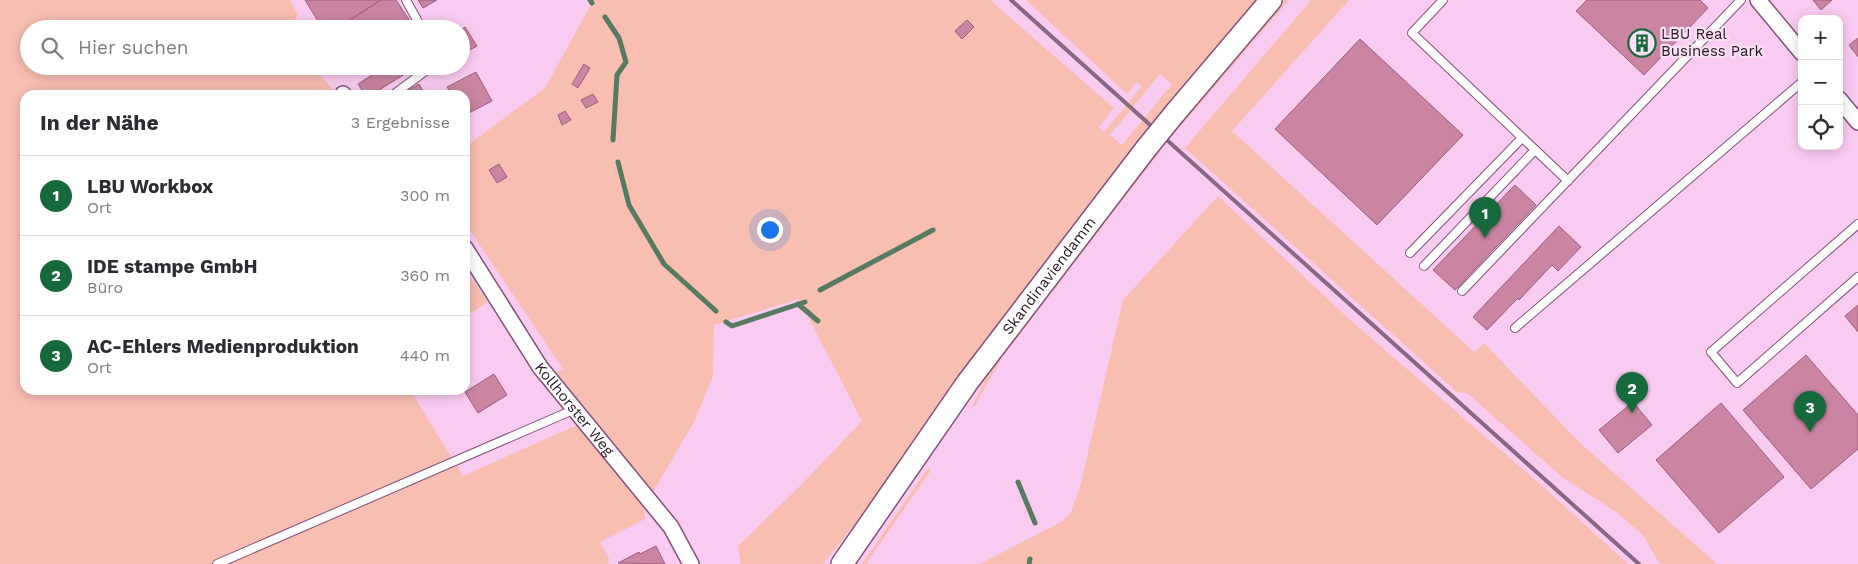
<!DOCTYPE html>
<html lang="de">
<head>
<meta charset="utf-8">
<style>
  :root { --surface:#fff; --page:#f2f2f3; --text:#2b2b33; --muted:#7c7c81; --line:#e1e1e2; --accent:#16693a }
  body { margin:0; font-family:"Work Sans",sans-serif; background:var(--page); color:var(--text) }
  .controls { position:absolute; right:15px; top:15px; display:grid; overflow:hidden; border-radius:10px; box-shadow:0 2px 12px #0003 }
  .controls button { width:45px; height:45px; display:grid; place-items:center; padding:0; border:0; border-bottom:1px solid var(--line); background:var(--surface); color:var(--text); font:25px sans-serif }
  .you { position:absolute; left:769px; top:229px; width:18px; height:18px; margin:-12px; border:4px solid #fff; border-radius:50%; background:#1a73e8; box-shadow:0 0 0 8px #1a73e833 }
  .badge { display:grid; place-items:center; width:32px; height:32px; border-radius:50%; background:var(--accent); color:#fff; font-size:16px; font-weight:700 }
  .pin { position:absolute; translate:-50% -41px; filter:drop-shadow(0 1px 2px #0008) }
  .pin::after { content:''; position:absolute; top:26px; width:18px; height:15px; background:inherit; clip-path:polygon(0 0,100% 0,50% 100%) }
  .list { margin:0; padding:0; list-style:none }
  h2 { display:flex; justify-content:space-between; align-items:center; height:65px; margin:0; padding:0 20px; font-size:21px }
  h2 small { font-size:16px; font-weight:400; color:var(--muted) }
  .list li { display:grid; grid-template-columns:32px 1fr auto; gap:15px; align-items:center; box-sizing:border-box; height:80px; padding:0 20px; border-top:1px solid var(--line) }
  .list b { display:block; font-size:19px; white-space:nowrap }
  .list p { margin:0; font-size:16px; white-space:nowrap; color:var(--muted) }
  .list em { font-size:16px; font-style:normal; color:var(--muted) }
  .icon { flex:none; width:28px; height:28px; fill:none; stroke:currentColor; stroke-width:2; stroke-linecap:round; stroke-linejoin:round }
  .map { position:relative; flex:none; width:1858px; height:564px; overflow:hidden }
  .search { position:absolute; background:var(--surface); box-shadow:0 2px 12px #0003; left:20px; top:20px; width:450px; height:55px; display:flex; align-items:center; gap:12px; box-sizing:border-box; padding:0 18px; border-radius:28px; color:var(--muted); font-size:19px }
  .panel { position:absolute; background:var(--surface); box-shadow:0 2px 12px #0003; left:20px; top:90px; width:450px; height:305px; border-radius:15px }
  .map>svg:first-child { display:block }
  .green { fill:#f8beb1; fill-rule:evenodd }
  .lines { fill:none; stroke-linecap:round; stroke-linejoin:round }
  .stream { stroke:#577a62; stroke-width:5 }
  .building { fill:#c985a1; stroke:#9e5e7a }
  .service-casing { stroke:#84507b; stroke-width:10 }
  .minor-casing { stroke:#84507b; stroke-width:18 }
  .secondary-casing { stroke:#84507b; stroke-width:24 }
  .service { stroke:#fff; stroke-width:8 }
  .minor { stroke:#fff; stroke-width:15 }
  .secondary { stroke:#fff; stroke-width:21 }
  .rail { stroke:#886882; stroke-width:4 }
  .secondary-bridge-casing { stroke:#84507b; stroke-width:24; stroke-linecap:butt }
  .secondary-bridge { stroke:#fff; stroke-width:21 }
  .labels { text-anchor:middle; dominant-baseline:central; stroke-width:4.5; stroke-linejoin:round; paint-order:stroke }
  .poi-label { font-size:15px; fill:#2a1526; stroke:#f9e1f4; text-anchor:start }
  .street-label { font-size:15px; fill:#2a1526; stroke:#f9e1f4 }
</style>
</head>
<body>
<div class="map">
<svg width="1858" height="564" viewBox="0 0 1858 564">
  <rect width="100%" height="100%" fill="#facbf1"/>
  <g class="green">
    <path d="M0,0H290L298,15L288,29H29V66H312L338,95H25V390H415L413,395L463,476L577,425L644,507L645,519L600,542L609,559L608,564H0Z"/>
    <path d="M590,0H990L1114,108L1099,127L1104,132L1142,86L1137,82L1127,94L1026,0H1261L872,503L823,564H741L738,546L802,484L862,421L799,299L714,325L713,376L694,422L651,495L580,413L555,372L563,369L465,223V147L545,88L592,3ZM1160,74L1172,84L1122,145L1110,135Z"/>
    <path d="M1285,0H1289L1180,127L1178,125Z"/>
    <path d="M1311,0H1349L1232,131L1474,352L1484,343L1579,442L1717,564H1661L1657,560L1643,535L1616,512L1562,477L1467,393L1457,392L1185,148Z"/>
    <path d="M1159,148L1161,150L1155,158L1003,356L974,407L972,406L993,365Z"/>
    <path d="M1218,196L1348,318L1549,492L1628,564H980L1063,521L1071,512L1081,483L1123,300Z"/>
    <path d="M465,269L488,302L465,317Z"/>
    <path d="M928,468L931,470L872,555L866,564H862Z"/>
  </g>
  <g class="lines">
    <g class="stream">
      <path d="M590,0L592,3"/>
      <path d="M605,17L619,38L626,62L617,75L613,140"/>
      <path d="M618,162L629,205L664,264L716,311"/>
      <path d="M820,290L933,230"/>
      <path d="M798,304L818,321"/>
      <path d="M726,322L732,326L805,302"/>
      <path d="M1018,482L1035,523"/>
      <path d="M1029,564L1030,559"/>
    </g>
  </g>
  <g class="building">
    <path d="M305,0H381L336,29H323Z"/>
    <path d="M381,0H396L410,21L397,29H336Z"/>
    <path d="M418,0H437L423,8Z"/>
    <path d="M1587,0H1700L1708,8L1644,75L1576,11Z"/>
    <path d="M1813,0H1832L1821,10Z"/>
    <path d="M967,20L974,27L962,39L955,31Z"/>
    <path d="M465,27L477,46L461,55V30Z"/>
    <path d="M1858,38V57L1849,45Z"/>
    <path d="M1360,39L1463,135L1377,225L1275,129Z"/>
    <path d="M584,64L590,68L578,88L572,84Z"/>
    <path d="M386,66H411L413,69L371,95H365L358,84Z"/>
    <path d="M476,72L492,101L465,115V95H452L447,87Z"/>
    <path d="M419,84L425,95H407L405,92Z"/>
    <path d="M593,94L598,102L586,108L581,100Z"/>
    <path d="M565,111L571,120L562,125L558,115Z"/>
    <path d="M499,164L507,177L497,183L489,170Z"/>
    <path d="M1515,185L1536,205L1455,290L1433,270Z"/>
    <path d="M1559,226L1581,247L1558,271L1552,265L1519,300L1518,298L1487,330L1473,317Z"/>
    <path d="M1858,305V332L1845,316Z"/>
    <path d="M1806,355L1858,415V449L1811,489L1743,410Z"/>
    <path d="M494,374L507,395L478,413L465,392Z"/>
    <path d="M1633,402L1652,425L1618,453L1599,430Z"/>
    <path d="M1721,403L1784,477L1719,533L1656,460Z"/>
    <path d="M656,546L665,564L618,563L639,552L640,554Z"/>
  </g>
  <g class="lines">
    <g class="service-casing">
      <g id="service">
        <path d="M406,0L422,29"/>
        <path d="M1443,0L1412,33L1568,181"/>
        <path d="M393,95L428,69V66"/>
        <path d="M1858,224L1711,352L1737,383L1858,277"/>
        <path d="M1410,253L1522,138"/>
        <path d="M1424,266L1535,150"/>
        <path d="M1462,291L1741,0"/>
        <path d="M1515,328L1802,82"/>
        <path d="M217,564L573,410"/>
      </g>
    </g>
    <g class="minor-casing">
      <g id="minor">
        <path d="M1758,0L1802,53"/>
        <path d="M343,94L344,95"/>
        <path d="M1839,99L1858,122"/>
        <path id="s1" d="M465,248L540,367L671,527L691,564"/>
      </g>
    </g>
    <g class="secondary-casing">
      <g id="secondary">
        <path d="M1175,113L1271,0"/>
        <path id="s2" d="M842,564L967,383L1145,150"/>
      </g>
    </g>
    <use href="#service" class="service"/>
    <use href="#minor" class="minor"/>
    <use href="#secondary" class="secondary"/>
    <path class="rail" d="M1011,0L1639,564"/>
    <g class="secondary-bridge-casing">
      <path id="secondary-bridge" d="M1145,150L1175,113"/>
    </g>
    <use href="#secondary-bridge" class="secondary-bridge"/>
  </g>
  <defs>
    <g id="building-ring" transform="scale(1.4375)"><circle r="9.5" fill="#f9e1f4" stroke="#16693a" stroke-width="1.5"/><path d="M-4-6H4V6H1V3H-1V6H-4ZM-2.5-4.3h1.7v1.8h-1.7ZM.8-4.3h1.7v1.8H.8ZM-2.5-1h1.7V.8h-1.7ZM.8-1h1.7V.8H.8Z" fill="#16693a"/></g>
  </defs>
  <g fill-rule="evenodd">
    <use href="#building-ring" x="1642" y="43"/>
  </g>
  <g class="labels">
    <g class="poi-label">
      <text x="1661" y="34">LBU Real<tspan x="1661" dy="17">Business Park</tspan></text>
    </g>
    <g class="street-label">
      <text stroke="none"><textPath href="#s2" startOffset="355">Skandinaviendamm</textPath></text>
      <text stroke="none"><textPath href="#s1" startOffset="195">Kollhorster Weg</textPath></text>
    </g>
  </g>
</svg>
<div class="controls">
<button>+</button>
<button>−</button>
<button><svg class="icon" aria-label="locate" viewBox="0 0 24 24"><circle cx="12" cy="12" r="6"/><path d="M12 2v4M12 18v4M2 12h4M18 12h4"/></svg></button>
</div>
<div class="you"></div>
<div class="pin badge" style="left:1485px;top:238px">1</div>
<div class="pin badge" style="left:1632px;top:413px">2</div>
<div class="pin badge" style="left:1810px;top:432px">3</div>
<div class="search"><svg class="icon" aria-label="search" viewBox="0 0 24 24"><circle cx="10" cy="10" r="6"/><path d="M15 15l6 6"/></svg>Hier suchen</div>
<section class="panel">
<h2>In der Nähe<small>3 Ergebnisse</small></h2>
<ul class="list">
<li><span class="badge">1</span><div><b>LBU Workbox</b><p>Ort</p></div><em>300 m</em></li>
<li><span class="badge">2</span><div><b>IDE stampe GmbH</b><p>Büro</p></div><em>360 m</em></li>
<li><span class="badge">3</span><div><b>AC-Ehlers Medienproduktion</b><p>Ort</p></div><em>440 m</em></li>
</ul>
</section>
</div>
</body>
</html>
